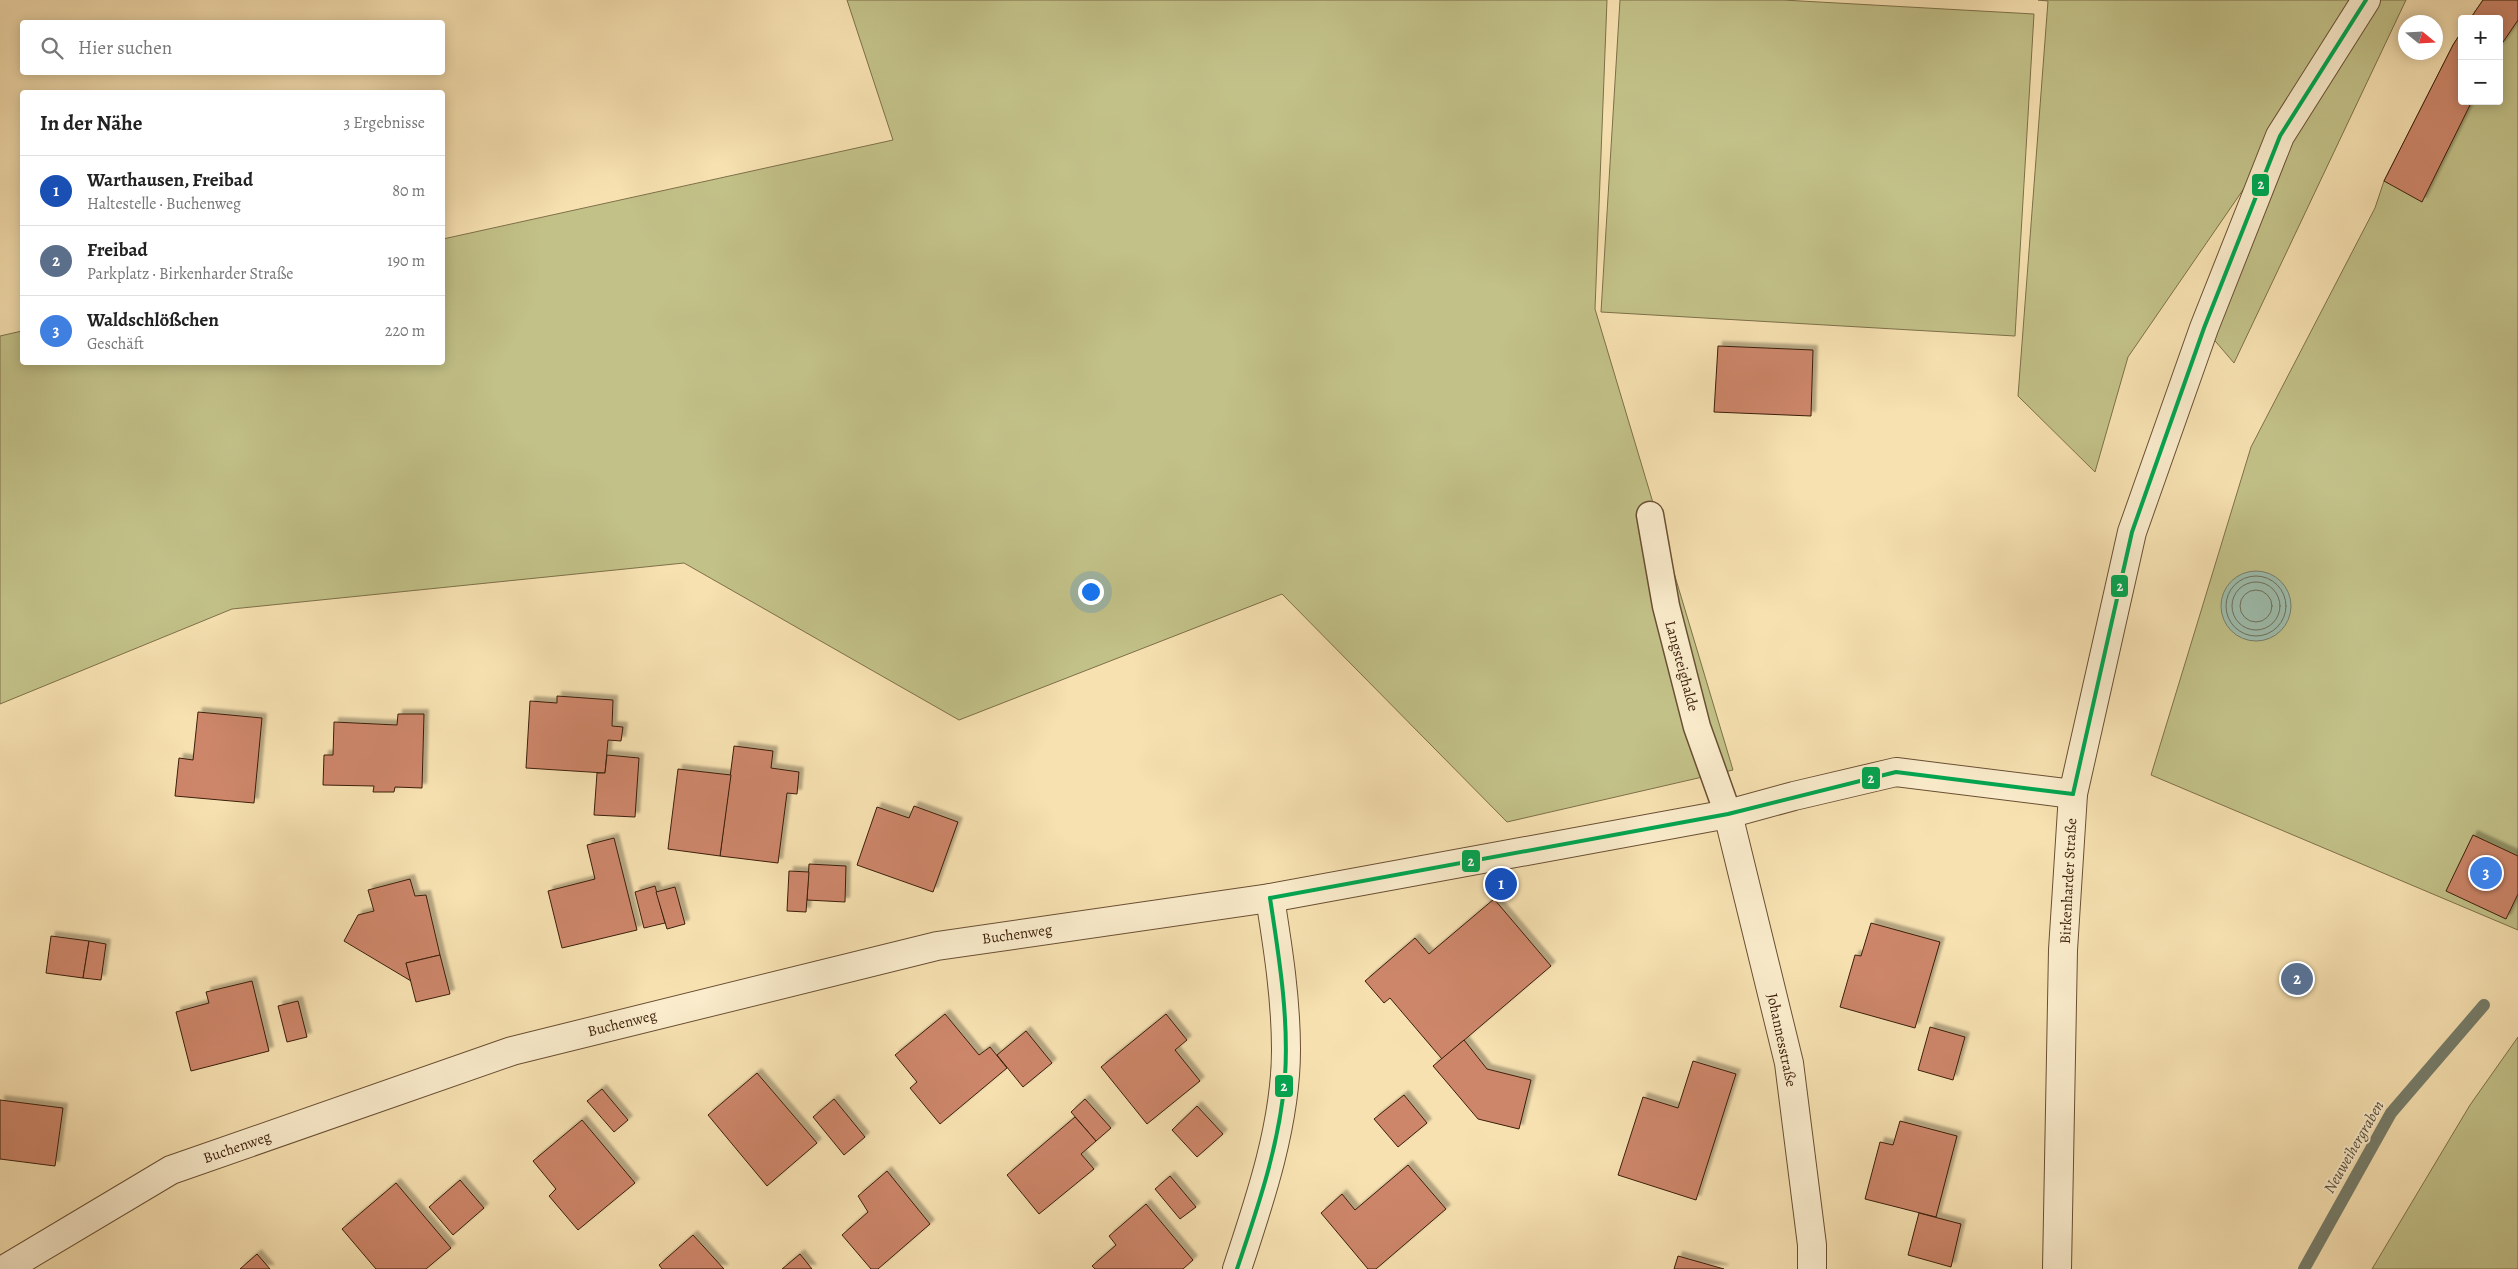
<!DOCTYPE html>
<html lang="de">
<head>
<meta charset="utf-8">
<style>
  :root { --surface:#fff; --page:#f2f2f2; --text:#222; --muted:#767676; --line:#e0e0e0; --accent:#ea580c }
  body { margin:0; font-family:Alegreya,serif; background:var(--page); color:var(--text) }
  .controls { position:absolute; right:15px; top:15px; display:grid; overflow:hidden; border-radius:5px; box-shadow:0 2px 12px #0003 }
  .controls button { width:45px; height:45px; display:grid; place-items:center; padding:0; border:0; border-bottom:1px solid var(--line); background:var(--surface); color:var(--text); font:25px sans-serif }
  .compass { position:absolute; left:2398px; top:15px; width:45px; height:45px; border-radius:50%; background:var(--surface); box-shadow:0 2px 12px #0003; rotate:108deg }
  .you { position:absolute; left:1090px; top:591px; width:18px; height:18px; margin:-12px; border:4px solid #fff; border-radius:50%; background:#1a73e8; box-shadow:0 0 0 8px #1a73e833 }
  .badge { display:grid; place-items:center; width:32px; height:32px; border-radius:50%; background:var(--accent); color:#fff; font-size:16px; font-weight:700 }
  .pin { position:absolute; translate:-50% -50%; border:2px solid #fff; box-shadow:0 1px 5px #0006 }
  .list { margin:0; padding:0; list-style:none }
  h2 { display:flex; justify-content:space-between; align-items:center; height:65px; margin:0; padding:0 20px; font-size:21px }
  h2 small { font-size:16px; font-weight:400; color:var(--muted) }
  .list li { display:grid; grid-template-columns:32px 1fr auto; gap:15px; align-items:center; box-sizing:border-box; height:70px; padding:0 20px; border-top:1px solid var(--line) }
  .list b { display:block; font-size:19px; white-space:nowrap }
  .list p { margin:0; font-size:16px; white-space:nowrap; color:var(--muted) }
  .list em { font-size:16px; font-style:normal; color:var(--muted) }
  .icon { flex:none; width:28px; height:28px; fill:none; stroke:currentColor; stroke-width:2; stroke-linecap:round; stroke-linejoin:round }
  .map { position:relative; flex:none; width:2518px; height:1269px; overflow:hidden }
  .search { position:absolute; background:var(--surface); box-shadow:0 2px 12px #0003; left:20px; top:20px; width:425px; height:55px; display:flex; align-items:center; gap:12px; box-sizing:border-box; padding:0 18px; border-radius:5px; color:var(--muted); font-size:19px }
  .panel { position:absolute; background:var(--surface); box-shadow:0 2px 12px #0003; left:20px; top:90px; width:425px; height:275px; border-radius:5px }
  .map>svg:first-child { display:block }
  .green { fill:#c2c188; stroke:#7e7048 }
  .water { fill:#9dbdad; stroke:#767d6b }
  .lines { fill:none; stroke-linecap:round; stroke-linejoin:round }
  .shore { stroke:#6c6e5b; stroke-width:1 }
  .stream { stroke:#767d6b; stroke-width:12 }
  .building { fill:#cd866b; stroke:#3b1e09; filter:url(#shadow) }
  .service-casing { stroke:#6a4f33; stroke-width:29 }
  .minor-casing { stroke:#6a4f33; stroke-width:30 }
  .service { stroke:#faeccc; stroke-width:26 }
  .minor { stroke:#faeccc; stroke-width:28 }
  .bus-1-casing { stroke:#faeccc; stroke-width:8 }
  .bus-1 { stroke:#00a651; stroke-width:4 }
  .labels { text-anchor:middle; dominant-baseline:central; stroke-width:4; stroke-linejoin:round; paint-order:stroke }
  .street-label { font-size:15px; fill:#3b1e09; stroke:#faeccc }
  .water-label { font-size:16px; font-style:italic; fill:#584e3a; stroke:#faeccc }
  .line-badge { stroke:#faeccc; stroke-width:2 }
  .badge-label { font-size:14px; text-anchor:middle; font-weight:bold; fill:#fff }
</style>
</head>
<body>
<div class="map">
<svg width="2518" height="1269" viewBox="0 0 2518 1269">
  <defs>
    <filter id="shadow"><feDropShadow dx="4.5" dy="-4.5" stdDeviation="1" flood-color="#0004"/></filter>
  </defs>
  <rect width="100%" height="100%" fill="#f7e1b1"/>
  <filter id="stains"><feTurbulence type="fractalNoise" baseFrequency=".004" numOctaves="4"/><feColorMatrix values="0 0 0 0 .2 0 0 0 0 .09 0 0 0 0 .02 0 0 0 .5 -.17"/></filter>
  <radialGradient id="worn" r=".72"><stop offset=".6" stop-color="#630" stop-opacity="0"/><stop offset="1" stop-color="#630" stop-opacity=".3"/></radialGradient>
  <g class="green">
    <path d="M847,0H1607L1595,309L1733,770L1507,822L1282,594L959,720L684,563L232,609L0,704V336L22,331V362H442L443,239L893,140Z"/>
    <path d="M1620,0H1783L2034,14L2015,336L1601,312Z"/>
    <path d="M2038,0H2406L2234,363L2204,328L2278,139L2128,357L2095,472L2018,396L2048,1Z"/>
    <path d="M2483,0H2518V930L2151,775L2251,447L2375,208L2384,181L2453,45L2462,31V101H2499V19H2470Z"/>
    <path d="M2518,1037V1269H2372L2470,1105Z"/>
  </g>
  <circle class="water" cx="2256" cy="606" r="35"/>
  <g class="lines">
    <g class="shore">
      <circle cx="2256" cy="606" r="30"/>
      <circle cx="2256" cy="606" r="24"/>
      <circle cx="2256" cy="606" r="16"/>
    </g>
    <path class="stream" d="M2304,1269L2391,1113L2484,1005"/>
  </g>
  <g class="building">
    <path d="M2483,0H2518V20L2499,48V19H2470Z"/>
    <path d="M2462,31V101H2472L2422,202L2384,181L2453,45Z"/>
    <path d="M1718,346L1813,350L1811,416L1714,412Z"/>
    <path d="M557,696L613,700L612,726L623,727L621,741L608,740L605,773L526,768L530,701L557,703Z"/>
    <path d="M198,712L262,718L254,803L175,796L179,758L193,760Z"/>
    <path d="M398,714H424L422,788L395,787L394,792H373L374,786L323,785L324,755H333L334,722L397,725Z"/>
    <path d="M734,746L773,751L771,768L799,772L797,794L787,793L778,863L720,856Z"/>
    <path d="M607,755L639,758L635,817L594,815L597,773H605Z"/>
    <path d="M678,769L731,775L720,856L668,849Z"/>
    <path d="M914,806L958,822L933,892L857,865L877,807L909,818Z"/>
    <path d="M2473,835L2518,856V894L2506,919L2446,891Z"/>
    <path d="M614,838L637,930L562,948L548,891L595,879L587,845Z"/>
    <path d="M809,864L846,866L845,902L807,900Z"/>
    <path d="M789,871L809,872L806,912L787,911Z"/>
    <path d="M410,879L415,896L426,895L440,955L406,963L411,981L344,941L358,915L374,911L368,890Z"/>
    <path d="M655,886L665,923L644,928L635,892Z"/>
    <path d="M675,887L685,924L667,929L656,892Z"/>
    <path d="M1494,899L1551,966L1442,1059L1390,998L1384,1003L1365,981L1415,938L1429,954Z"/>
    <path d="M1871,923L1940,942L1915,1028L1840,1007L1855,955L1861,956Z"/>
    <path d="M51,936L89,941L83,978L46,973Z"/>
    <path d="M89,941L106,944L101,980L83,978Z"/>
    <path d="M440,955L450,994L416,1002L406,963Z"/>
    <path d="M252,981L269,1051L191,1071L176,1012L209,1003L206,992Z"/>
    <path d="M298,1001L307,1037L287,1042L278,1006Z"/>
    <path d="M945,1014L979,1055L990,1047L1007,1068L940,1124L910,1088L917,1082L895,1055Z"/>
    <path d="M1166,1014L1187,1040L1175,1050L1200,1081L1147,1124L1101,1067Z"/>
    <path d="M1930,1027L1965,1037L1953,1080L1918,1070Z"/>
    <path d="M1026,1031L1052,1063L1023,1087L997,1055Z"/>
    <path d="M1464,1040L1487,1069L1531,1080L1519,1129L1478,1119L1433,1066Z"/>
    <path d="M1693,1061L1736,1074L1696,1200L1618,1175L1643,1097L1678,1108Z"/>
    <path d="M757,1073L817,1143L767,1186L708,1115Z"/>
    <path d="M602,1089L628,1120L614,1132L587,1101Z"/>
    <path d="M1404,1095L1427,1123L1398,1147L1374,1119Z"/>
    <path d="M834,1099L865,1137L844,1155L813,1117Z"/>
    <path d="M1085,1099L1111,1128L1096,1141L1071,1112Z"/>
    <path d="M0,1100L63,1108L55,1166L0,1159Z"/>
    <path d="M1197,1106L1223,1134L1197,1157L1172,1130Z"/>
    <path d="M1075,1117L1096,1141L1081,1154L1094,1169L1039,1214L1007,1175Z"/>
    <path d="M582,1120L635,1183L578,1230L549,1196L556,1189L533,1161Z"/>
    <path d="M1900,1121L1957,1136L1936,1217L1865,1199L1880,1142L1893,1145Z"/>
    <path d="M1408,1165L1446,1209L1376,1269H1368L1321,1213L1342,1194L1355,1210Z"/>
    <path d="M887,1171L930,1224L878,1269H871L842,1235L868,1212L858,1196Z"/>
    <path d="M1170,1176L1196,1207L1180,1219L1155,1189Z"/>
    <path d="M460,1180L484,1208L453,1235L429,1207Z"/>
    <path d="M396,1183L451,1248L426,1269H376L342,1229Z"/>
    <path d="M1146,1204L1193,1260L1183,1269H1095L1092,1266L1116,1245L1109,1236Z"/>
    <path d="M1919,1213L1961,1224L1951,1267L1908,1255Z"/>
    <path d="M693,1235L724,1269H662L659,1265Z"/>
    <path d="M257,1254L270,1269H240Z"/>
    <path d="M800,1254L812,1269H782Z"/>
    <path d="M1678,1256L1724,1269H1674Z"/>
  </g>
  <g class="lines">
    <g class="service-casing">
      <path id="service" d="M1650,515L1666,606L1697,727L1728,814"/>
    </g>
    <g class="minor-casing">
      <g id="minor">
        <path d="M1728,814L1789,1063L1812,1245V1269"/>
        <path d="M5,1269L171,1170L512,1051L937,946L1270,898L1728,814L1794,796L1896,772L2073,794"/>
        <path d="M1237,1269C1260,1200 1286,1123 1286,1050C1286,999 1278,948 1270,898"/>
        <path d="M2057,1269L2063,950L2073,794L2132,532L2204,328L2280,136L2366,0"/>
      </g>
    </g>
    <use href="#service" class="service"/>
    <use href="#minor" class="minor"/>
    <g class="bus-1-casing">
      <g id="bus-1">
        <path d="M2073,794L2132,532L2204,328L2280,136L2366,0"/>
        <path d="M1270,898L1728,814L1896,772L2073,794"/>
        <path d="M1237,1269C1258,1207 1280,1143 1285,1077C1289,1017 1279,957 1270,898"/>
      </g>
    </g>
    <use href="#bus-1" class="bus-1"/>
  </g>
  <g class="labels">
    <g class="street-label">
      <text transform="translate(1682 666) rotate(75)">Langsteighalde</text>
      <text transform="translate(2068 881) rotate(-87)">Birkenharder Straße</text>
      <text transform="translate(1017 934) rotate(-8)">Buchenweg</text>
      <text transform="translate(622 1023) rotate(-14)">Buchenweg</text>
      <text transform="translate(1782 1040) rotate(78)">Johannesstraße</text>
      <text transform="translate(237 1147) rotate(-19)">Buchenweg</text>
    </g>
    <g class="water-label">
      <text transform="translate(2354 1147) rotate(-60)">Neuweihergraben</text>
    </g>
  </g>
  <g class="line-badge">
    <rect x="2251" y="173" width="19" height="24" rx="5" fill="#00a651"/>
    <rect x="2110" y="574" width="19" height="24" rx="5" fill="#00a651"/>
    <rect x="1861" y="766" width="20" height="24" rx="5" fill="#00a651"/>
    <rect x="1461" y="849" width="20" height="24" rx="5" fill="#00a651"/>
    <rect x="1274" y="1074" width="20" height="24" rx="5" fill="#00a651"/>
  </g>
  <g class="badge-label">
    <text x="2261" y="189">2</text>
    <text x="2120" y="591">2</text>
    <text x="1871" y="783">2</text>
    <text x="1471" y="866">2</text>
    <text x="1284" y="1091">2</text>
  </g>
  <rect width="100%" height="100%" filter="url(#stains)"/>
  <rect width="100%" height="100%" fill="url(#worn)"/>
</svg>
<div class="controls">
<button>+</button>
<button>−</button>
</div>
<svg class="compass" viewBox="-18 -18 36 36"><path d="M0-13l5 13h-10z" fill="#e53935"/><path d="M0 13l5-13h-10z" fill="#767676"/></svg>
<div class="you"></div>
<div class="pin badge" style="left:1501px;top:884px;background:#1a4fb4">1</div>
<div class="pin badge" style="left:2297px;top:979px;background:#5c6f8a">2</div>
<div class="pin badge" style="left:2486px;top:873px;background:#3f7fe0">3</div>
<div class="search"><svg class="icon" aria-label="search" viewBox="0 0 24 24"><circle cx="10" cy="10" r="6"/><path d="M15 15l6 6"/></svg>Hier suchen</div>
<section class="panel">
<h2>In der Nähe<small>3 Ergebnisse</small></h2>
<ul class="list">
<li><span class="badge" style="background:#1a4fb4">1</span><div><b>Warthausen, Freibad</b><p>Haltestelle · Buchenweg</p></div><em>80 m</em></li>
<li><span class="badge" style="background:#5c6f8a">2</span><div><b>Freibad</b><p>Parkplatz · Birkenharder Straße</p></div><em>190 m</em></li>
<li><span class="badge" style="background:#3f7fe0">3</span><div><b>Waldschlößchen</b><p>Geschäft</p></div><em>220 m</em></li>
</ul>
</section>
</div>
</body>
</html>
